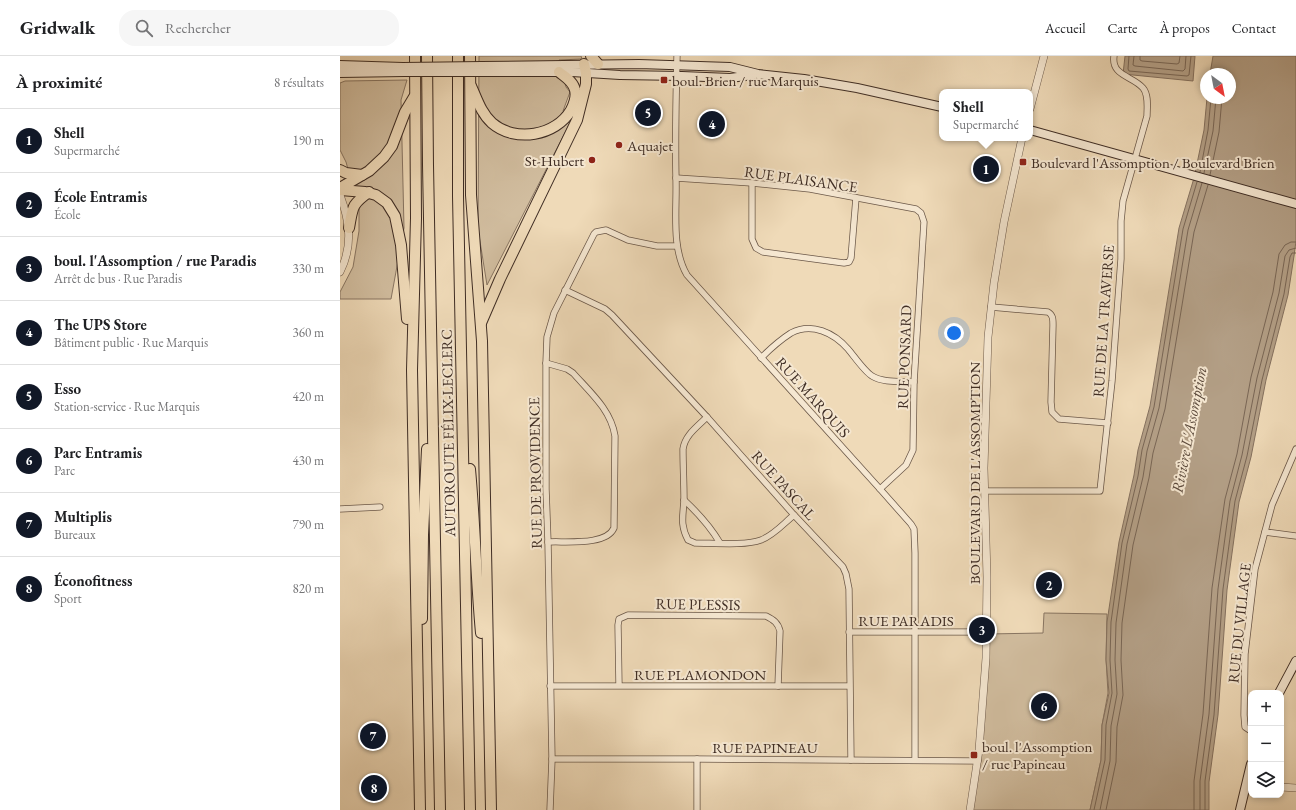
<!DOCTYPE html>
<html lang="fr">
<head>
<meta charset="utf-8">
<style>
  :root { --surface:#fff; --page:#f6f6f6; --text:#202124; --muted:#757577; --line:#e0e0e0; --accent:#111827 }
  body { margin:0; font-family:"EB Garamond",serif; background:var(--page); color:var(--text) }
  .controls { position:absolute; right:12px; bottom:12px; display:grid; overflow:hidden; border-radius:8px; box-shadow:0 2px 6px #0003 }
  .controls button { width:36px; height:36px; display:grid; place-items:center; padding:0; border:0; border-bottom:1px solid var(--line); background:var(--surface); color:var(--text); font:20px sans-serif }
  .compass { position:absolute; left:860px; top:12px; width:36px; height:36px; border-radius:50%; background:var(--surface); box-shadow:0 2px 6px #0003; rotate:148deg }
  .you { position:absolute; left:614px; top:277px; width:14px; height:14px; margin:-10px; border:3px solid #fff; border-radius:50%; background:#1a73e8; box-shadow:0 0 0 6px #1a73e833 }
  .badge { display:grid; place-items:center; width:26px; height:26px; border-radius:50%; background:var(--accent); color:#fff; font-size:13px; font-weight:700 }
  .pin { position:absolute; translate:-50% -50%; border:2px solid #fff; box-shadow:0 1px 4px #0006 }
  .popup { position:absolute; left:599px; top:33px; width:94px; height:52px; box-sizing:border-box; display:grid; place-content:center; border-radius:8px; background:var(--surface); filter:drop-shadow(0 1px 3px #0005); font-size:13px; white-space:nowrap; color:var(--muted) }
  .popup b { font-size:15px; color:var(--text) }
  .popup::after { content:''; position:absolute; left:50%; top:100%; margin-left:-8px; border:8px solid transparent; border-top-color:var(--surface) }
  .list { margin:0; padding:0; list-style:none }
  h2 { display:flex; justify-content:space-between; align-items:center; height:52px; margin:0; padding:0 16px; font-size:17px }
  h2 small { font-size:13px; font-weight:400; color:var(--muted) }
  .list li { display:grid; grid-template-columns:26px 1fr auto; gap:12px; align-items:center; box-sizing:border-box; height:64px; padding:0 16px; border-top:1px solid var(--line) }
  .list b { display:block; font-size:15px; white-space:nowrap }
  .list p { margin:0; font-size:13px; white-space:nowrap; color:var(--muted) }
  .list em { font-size:13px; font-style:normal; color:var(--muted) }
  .icon { flex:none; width:22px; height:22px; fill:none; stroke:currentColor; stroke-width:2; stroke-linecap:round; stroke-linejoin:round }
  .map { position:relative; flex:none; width:956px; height:754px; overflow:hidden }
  header { display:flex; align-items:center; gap:24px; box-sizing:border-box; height:56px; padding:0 20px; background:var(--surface); border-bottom:1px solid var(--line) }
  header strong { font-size:19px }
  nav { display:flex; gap:22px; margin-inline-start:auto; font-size:14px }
  .search { width:280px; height:36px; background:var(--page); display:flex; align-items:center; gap:10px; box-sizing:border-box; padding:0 14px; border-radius:16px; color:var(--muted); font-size:15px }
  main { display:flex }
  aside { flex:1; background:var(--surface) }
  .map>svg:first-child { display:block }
  .green { fill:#d1bd9f; stroke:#887562 }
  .water { fill:#b39f86; stroke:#85715f }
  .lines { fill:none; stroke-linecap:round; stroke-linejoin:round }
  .shore { stroke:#796655; stroke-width:1 }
  .minor-casing { stroke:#6b5849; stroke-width:7 }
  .tertiary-casing { stroke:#6b5849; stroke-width:8 }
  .secondary-casing { stroke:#3f2d24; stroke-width:10 }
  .motorway-casing { stroke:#3f2d24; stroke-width:12 }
  .minor { stroke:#f5e7d1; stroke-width:5.5 }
  .tertiary { stroke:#f5e7d1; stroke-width:7 }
  .secondary { stroke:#f5e7d1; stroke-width:8 }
  .motorway { stroke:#efdab8; stroke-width:10 }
  .secondary-bridge-casing { stroke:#3f2d24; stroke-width:10; stroke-linecap:butt }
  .secondary-bridge { stroke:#f5e7d1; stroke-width:8 }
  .poi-dot { fill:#8f2418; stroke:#f5e7d1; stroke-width:1.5 }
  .labels { text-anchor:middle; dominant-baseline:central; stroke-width:4; stroke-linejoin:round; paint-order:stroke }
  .poi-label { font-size:15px; fill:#3f2d24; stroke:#f5e7d1; text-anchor:start }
  .street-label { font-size:15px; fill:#3f2d24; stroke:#f5e7d1 }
  .water-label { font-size:16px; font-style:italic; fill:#5c4a3c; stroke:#f5e7d1 }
</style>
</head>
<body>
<header>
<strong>Gridwalk</strong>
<div class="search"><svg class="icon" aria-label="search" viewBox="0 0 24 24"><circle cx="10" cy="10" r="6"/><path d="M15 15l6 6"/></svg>Rechercher</div>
<nav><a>Accueil</a><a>Carte</a><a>À propos</a><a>Contact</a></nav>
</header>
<main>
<aside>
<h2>À proximité<small>8 résultats</small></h2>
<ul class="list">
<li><span class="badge">1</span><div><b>Shell</b><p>Supermarché</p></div><em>190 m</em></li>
<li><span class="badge">2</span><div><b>École Entramis</b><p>École</p></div><em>300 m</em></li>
<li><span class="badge">3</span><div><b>boul. l'Assomption / rue Paradis</b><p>Arrêt de bus · Rue Paradis</p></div><em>330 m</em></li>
<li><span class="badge">4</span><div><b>The UPS Store</b><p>Bâtiment public · Rue Marquis</p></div><em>360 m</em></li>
<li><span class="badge">5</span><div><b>Esso</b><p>Station-service · Rue Marquis</p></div><em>420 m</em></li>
<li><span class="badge">6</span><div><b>Parc Entramis</b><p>Parc</p></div><em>430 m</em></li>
<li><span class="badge">7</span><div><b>Multiplis</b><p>Bureaux</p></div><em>790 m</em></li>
<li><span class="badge">8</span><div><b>Éconofitness</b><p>Sport</p></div><em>820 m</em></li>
</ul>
</aside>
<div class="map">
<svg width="956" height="754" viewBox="0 0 956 754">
  <rect width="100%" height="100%" fill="#efdab8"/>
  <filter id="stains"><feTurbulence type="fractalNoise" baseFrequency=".005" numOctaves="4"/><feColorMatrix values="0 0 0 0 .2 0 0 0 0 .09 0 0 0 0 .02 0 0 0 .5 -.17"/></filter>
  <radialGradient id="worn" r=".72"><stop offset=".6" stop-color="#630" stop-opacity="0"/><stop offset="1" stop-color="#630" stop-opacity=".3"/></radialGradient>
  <g class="green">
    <path d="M139,0H241L242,3L219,4L226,31L230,36L223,55L232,63L147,229L138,173Z"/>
    <path d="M67,24L61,44L64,172L51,243H0V236L13,211L19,175V152L6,106L0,94V27L5,25Z"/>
    <path d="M704,557L767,558L766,603L768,637L762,669L761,704L750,754H631L647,578L703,577Z"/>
  </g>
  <g class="water">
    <path d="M785,0H855L853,25L783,18Z"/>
    <path d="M873,0H956V185L954,200L948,239L926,324L911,401L899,446L887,534L878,659L869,726V754H750L761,704L762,669L769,637L766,604L767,566L779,486L794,419L798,394L810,350L839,172L854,122L864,74L867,42H890V18H870Z"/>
  </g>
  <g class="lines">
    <g class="shore">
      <path d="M789,0L788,13L789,15L847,20L849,19L851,0"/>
      <path d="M794,0L793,9L795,10L843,15L845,13L846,0"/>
      <path d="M800,0V4L802,5L837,8L839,7L840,0"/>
      <path d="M860,116L868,74L871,42"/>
      <path d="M864,117L873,75L876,42"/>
      <path d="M870,119L879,76L882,42"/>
      <path d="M754,754L765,704L766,669L772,637L770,604L771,566L782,487L798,420L802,394L814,351L843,173L857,126"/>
      <path d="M760,754L770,705L771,670L777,638L775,604L776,567L787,488L803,421L807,395L819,352L848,174L862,127"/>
      <path d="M766,754L776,706L777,671L783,639L781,604L782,567L793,489L809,422L813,397L825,353L854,176L868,129"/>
      <path d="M854,754V725L863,658L872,532L885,443L897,398L911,321L933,236L939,198L945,189L951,186H956"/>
      <path d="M860,754V725L869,658L878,533L890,445L902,399L917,322L939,237L945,200L949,194L956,192"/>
      <path d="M865,754V725L874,659L883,533L895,445L907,400L922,324L944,238L950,201L952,197H956"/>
    </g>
    <g class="minor-casing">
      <g id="minor">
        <path d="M337,0C336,41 335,82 336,123C337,154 331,192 347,219L540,433L571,468L574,473L575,497V704"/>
        <path d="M336,122L412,127L470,133L576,153L581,157L584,166L574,326L573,394L566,409L540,433"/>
        <path d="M412,127V183L416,192L423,196L504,207L509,206L511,202L516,142"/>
        <path d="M225,234L265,253L272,259L367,361L454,459L503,511L506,518L509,533L511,704"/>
        <path d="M651,251L708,256C713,259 713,263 713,269L711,346L712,356L719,363L768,367"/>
        <path d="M421,302C430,293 440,284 451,277C472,266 494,277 508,293C514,300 524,315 532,320C544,327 560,325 574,326"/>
        <path d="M206,307L227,313L233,317C250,336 271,354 275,380L274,472C266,490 226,485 208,486"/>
        <path d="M367,361C357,371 345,379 343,393C343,410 344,427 344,444C343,460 340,469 348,484L355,487C373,487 405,490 421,484C434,479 443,468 454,459"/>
        <path d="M645,435H760L772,325L781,203V165L783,145L807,60C807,52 809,39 803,32C793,20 771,20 774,0"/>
        <path d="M344,444C358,457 370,470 380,487"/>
        <path d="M0,453L40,451"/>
        <path d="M925,476L956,480"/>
        <path d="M509,576H647"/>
        <path d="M279,629L278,569L279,563L288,559L426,560C434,564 438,567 440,575L438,630"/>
        <path d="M210,630H509"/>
        <path d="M911,675L905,671L904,659L905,598L915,513L932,449L956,393"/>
        <path d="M212,703H357L638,705"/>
        <path d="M357,703V754"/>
        <path d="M210,754L212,703L208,486L206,433V307L207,281L214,257L254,178L256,176L266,174L288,184L317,190H337"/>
      </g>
    </g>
    <g class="tertiary-casing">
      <g id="tertiary">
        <path d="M690,53L704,0"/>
        <path d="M0,139C10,166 13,190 0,216"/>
        <path d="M941,731L956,732"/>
        <path d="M630,754L639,694L646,602L647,521L644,412L648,281L654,227L664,166L682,82"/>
      </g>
    </g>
    <g class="secondary-casing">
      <g id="secondary">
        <path d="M0,9L63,11"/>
        <path d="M142,10L299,8L390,11L418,18L464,23L517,32L602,51"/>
        <path d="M142,16H232L280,19L342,20L390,22L413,19"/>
        <path d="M0,17L64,16"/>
        <path d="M690,74L956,148"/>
        <path d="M939,637L956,605"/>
        <path d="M900,754L911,708"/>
      </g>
    </g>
    <g class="motorway-casing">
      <g id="motorway">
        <path d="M75,0L76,162L72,314L80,754"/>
        <path d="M87,0L88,109L100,754"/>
        <path d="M118,0V140L130,754"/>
        <path d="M130,0L131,139L142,285L151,754"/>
        <path d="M251,0L258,8"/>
        <path d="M131,30C137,43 141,57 152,67C175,87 216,80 231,54C234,48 237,41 235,34C233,25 225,21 219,16"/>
        <path d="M0,114L6,117L22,119"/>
        <path d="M0,132L29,115L44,101L52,90L65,56L74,41"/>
        <path d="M0,134L25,136L36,139L47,147L55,160L61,189L67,263"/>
        <path d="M9,172C13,151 11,149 29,136"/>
        <path d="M141,267L160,223L237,64L246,28V17L244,8"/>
        <path d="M130,413C135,468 136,523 141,577"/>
        <path d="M82,563L83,479L87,393"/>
      </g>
    </g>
    <use href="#minor" class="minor"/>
    <use href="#tertiary" class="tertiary"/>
    <use href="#secondary" class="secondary"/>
    <use href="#motorway" class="motorway"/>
    <g class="secondary-bridge-casing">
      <g id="secondary-bridge">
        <path d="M63,11L142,10"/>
        <path d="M64,16H142"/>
      </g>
    </g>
    <use href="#secondary-bridge" class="secondary-bridge"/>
  </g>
  <g class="poi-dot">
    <rect x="320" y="20" width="8" height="8" rx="2"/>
    <circle cx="279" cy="89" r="4"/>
    <circle cx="252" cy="104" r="4"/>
    <rect x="679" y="102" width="8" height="8" rx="2"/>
    <rect x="630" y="695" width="8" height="8" rx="2"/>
  </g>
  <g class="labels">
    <g class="poi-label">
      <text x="332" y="24">boul. Brien / rue Marquis</text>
      <text x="287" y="89">Aquajet</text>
      <text x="244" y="104" text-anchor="end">St-Hubert</text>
      <text x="691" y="106">Boulevard l'Assomption / Boulevard Brien</text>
      <text x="642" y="690">boul. l'Assomption<tspan x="642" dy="17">/ rue Papineau</tspan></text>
    </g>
    <g class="street-label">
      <text transform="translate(461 123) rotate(8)">RUE PLAISANCE</text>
      <text transform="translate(763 265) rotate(-86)">RUE DE LA TRAVERSE</text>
      <text transform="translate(564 301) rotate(-88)">RUE PONSARD</text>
      <text transform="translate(473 341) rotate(48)">RUE MARQUIS</text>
      <text transform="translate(108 377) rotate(-91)">AUTOROUTE FÉLIX-LECLERC</text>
      <text transform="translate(195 417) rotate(-91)">RUE DE PROVIDENCE</text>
      <text transform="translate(634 417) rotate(-90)">BOULEVARD DE L'ASSOMPTION</text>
      <text transform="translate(444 429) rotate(48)">RUE PASCAL</text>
      <text transform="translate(358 548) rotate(1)">RUE PLESSIS</text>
      <text x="566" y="564">RUE PARADIS</text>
      <text transform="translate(899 567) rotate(-84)">RUE DU VILLAGE</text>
      <text x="360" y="618">RUE PLAMONDON</text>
      <text x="425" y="691">RUE PAPINEAU</text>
    </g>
    <g class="water-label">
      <text transform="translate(849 374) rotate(-79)">Rivière L'Assomption</text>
    </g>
  </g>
  <rect width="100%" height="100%" filter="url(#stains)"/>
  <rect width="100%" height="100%" fill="url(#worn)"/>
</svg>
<div class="controls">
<button>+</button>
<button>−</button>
<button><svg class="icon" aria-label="layers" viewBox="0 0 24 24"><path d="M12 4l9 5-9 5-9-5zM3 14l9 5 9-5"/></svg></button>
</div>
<svg class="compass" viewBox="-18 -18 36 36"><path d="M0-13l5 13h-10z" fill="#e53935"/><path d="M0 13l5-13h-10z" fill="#757577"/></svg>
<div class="you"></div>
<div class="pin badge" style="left:646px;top:113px">1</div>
<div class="popup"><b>Shell</b>Supermarché</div>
<div class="pin badge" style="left:709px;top:529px">2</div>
<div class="pin badge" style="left:642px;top:574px">3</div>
<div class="pin badge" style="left:372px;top:68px">4</div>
<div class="pin badge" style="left:308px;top:57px">5</div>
<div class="pin badge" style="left:704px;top:650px">6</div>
<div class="pin badge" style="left:33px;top:680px">7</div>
<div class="pin badge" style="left:34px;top:732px">8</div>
</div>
</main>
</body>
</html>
